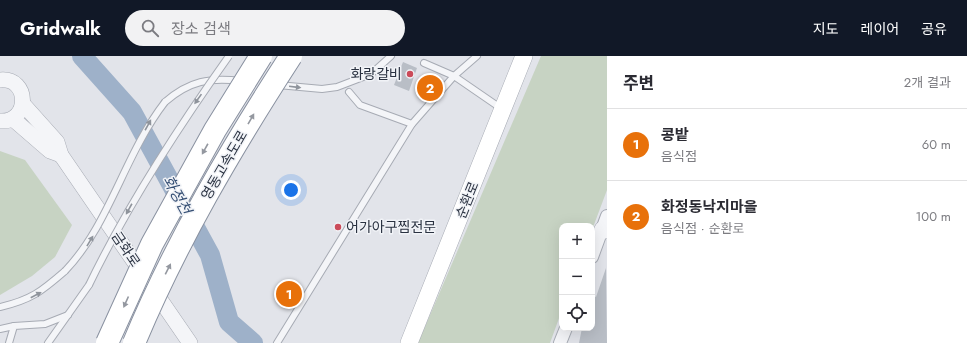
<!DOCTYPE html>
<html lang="ko">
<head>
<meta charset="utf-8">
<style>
  :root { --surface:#fff; --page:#f2f2f3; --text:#2b2b33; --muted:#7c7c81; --line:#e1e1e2; --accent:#111827 }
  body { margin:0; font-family:Jost,"Noto Sans KR",sans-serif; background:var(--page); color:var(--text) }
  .controls { position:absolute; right:12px; bottom:12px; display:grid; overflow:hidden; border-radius:8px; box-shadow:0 4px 16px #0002 }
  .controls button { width:36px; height:36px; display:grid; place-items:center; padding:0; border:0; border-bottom:1px solid var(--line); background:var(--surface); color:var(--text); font:20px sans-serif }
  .you { position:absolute; left:291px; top:134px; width:14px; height:14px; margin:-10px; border:3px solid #fff; border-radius:50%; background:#1a73e8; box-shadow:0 0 0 6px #1a73e833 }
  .badge { display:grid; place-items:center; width:26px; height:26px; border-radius:50%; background:var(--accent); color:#fff; font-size:13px; font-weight:700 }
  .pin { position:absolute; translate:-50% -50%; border:2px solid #fff; box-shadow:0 1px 4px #0006 }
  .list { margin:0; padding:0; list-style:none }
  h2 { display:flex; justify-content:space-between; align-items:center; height:52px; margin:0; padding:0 16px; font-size:17px }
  h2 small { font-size:13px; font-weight:400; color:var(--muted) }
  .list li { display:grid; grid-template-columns:26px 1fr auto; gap:12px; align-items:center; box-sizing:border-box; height:72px; padding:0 16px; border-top:1px solid var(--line) }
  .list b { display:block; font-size:15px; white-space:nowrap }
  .list p { margin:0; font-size:13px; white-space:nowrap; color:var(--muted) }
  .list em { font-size:13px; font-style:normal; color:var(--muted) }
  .icon { flex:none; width:22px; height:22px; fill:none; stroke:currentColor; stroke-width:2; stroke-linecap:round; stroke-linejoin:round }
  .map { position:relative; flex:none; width:607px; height:287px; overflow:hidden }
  header { display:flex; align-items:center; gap:24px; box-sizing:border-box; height:56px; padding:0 20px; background:var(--accent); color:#fff }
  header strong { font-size:19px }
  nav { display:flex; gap:22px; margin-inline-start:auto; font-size:14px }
  .search { width:280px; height:36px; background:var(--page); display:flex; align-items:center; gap:10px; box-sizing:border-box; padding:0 14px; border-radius:22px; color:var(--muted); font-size:15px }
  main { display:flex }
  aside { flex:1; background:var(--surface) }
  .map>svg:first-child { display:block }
  .green { fill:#c7d3c3 }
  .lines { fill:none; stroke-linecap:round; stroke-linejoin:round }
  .river { stroke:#9eb1c9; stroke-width:20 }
  .building { fill:#b9bec6 }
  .service-casing { stroke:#a7abb4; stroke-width:8 }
  .minor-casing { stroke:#a7abb4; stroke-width:14 }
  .tertiary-casing { stroke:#a7abb4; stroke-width:16 }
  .secondary-casing { stroke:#a7abb4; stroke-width:18 }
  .service { stroke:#f4f5f8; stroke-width:6 }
  .minor { stroke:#f4f5f8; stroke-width:12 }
  .tertiary { stroke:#f4f5f8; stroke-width:15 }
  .secondary { stroke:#fff; stroke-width:17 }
  .service-bridge-casing { stroke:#a7abb4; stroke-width:8; stroke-linecap:butt }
  .motorway-bridge-casing { stroke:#8991a0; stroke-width:24; stroke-linecap:butt }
  .service-bridge { stroke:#f4f5f8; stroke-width:6 }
  .motorway-bridge { stroke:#fff; stroke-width:22 }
  .oneway { fill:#8f949c }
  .oneway2 { fill:#9498a0 }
  .poi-dot { fill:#cb4b5a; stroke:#f1f3f7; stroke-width:1.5 }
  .labels { text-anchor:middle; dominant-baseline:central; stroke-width:3; stroke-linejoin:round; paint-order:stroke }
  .poi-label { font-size:14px; fill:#2a3241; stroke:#f1f3f7; text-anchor:end }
  .street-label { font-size:14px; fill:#2a3241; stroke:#f1f3f7 }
  .water-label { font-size:15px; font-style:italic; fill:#354f74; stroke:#f1f3f7 }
</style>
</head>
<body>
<header>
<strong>Gridwalk</strong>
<div class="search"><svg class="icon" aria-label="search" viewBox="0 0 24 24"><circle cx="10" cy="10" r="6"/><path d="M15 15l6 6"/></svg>장소 검색</div>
<nav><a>지도</a><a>레이어</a><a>공유</a></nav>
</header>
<main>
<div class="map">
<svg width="607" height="287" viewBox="0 0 607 287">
  <rect width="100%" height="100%" fill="#e2e4ea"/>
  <g class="green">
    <path d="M541,0H607V134L592,174V170H562V254L550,287H418Z"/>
    <path d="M0,95L25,104L72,169L55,201L32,220L0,239Z"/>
  </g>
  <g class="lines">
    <path class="river" d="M82,0L132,56L210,199L229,266L253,287"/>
  </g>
  <g class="building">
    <path d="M403,6L417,12L409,35L394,29Z"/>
    <path d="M606,212L607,287H579L582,272H592V245L594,240L596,241Z"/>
  </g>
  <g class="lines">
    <g class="service-casing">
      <g id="service">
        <path d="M424,7L454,20L502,53"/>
        <path d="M278,29L322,33L337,31L371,18L391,0"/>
        <path d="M349,36L360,49L412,68"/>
        <path d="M165,46C189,25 210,21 241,25"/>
        <path d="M0,251C31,244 42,235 65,215"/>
        <path d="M0,273L14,270"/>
        <path d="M9,287L14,270L45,268L68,259"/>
        <path d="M48,287L89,229"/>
        <path d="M277,287L412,68L454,20L477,0"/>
      </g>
    </g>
    <g class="minor-casing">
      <g id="minor">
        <path d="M592,201L607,160"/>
        <path d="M560,287L566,272"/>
      </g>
    </g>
    <g class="tertiary-casing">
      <g id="tertiary">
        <path d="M0,24C30,21 30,67 0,65"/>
        <path d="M23,48L57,86L61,99L190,287"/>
        <path d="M13,63L50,95L61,99"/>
        <path d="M602,173L607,175"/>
      </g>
    </g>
    <g class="secondary-casing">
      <path id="secondary" d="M409,287L524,0"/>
    </g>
    <use href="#service" class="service"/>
    <use href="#minor" class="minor"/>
    <use href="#tertiary" class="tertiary"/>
    <use href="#secondary" class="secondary"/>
    <g class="service-bridge-casing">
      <g id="service-bridge">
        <path d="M65,215C110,168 124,99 165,46"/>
        <path d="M89,229C128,148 177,73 229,0"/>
      </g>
    </g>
    <g class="motorway-bridge-casing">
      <g id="motorway-bridge">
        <path d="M107,287L152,188L215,74L261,0"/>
        <path d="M134,287C176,186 232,91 291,0"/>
      </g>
    </g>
    <use href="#service-bridge" class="service-bridge"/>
    <use href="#motorway-bridge" class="motorway-bridge"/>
  </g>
  <defs><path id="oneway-solid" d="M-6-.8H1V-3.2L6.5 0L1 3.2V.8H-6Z"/></defs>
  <g class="oneway">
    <use href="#oneway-solid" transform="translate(295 31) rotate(7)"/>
    <use href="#oneway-solid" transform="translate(198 43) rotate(125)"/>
    <use href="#oneway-solid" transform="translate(148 69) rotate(-61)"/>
    <use href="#oneway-solid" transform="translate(129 153) rotate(119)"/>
    <use href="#oneway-solid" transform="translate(90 185) rotate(-59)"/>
    <use href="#oneway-solid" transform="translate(36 239) rotate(-28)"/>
  </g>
  <g class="oneway2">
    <use href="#oneway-solid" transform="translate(251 63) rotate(-60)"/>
    <use href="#oneway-solid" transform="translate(205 93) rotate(119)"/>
    <use href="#oneway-solid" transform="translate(168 213) rotate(-63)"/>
    <use href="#oneway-solid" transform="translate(126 246) rotate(114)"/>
  </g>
  <g class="poi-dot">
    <circle cx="410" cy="18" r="4"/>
    <circle cx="338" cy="171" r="4"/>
  </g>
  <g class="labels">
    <g class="poi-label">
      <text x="402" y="18">화랑갈비</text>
      <text x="346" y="171" text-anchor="start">어가아구찜전문</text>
    </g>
    <g class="street-label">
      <text transform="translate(224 109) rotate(-60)">영동고속도로</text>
      <text transform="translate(467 144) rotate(-68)">순환로</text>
      <text transform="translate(126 193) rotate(56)">금화로</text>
    </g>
    <g class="water-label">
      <text transform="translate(177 139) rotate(61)">화정천</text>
    </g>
  </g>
</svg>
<div class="controls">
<button>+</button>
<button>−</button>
<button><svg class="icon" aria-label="locate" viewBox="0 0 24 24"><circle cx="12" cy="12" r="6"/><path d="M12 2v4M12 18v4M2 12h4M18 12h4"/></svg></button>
</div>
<div class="you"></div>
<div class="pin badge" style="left:289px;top:238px;background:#e8710a">1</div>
<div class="pin badge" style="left:430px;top:32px;background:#e8710a">2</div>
</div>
<aside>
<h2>주변<small>2개 결과</small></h2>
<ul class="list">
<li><span class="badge" style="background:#e8710a">1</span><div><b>콩밭</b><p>음식점</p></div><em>60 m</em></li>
<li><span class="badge" style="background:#e8710a">2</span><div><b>화정동낙지마을</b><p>음식점 · 순환로</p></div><em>100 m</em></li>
</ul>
</aside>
</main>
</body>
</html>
